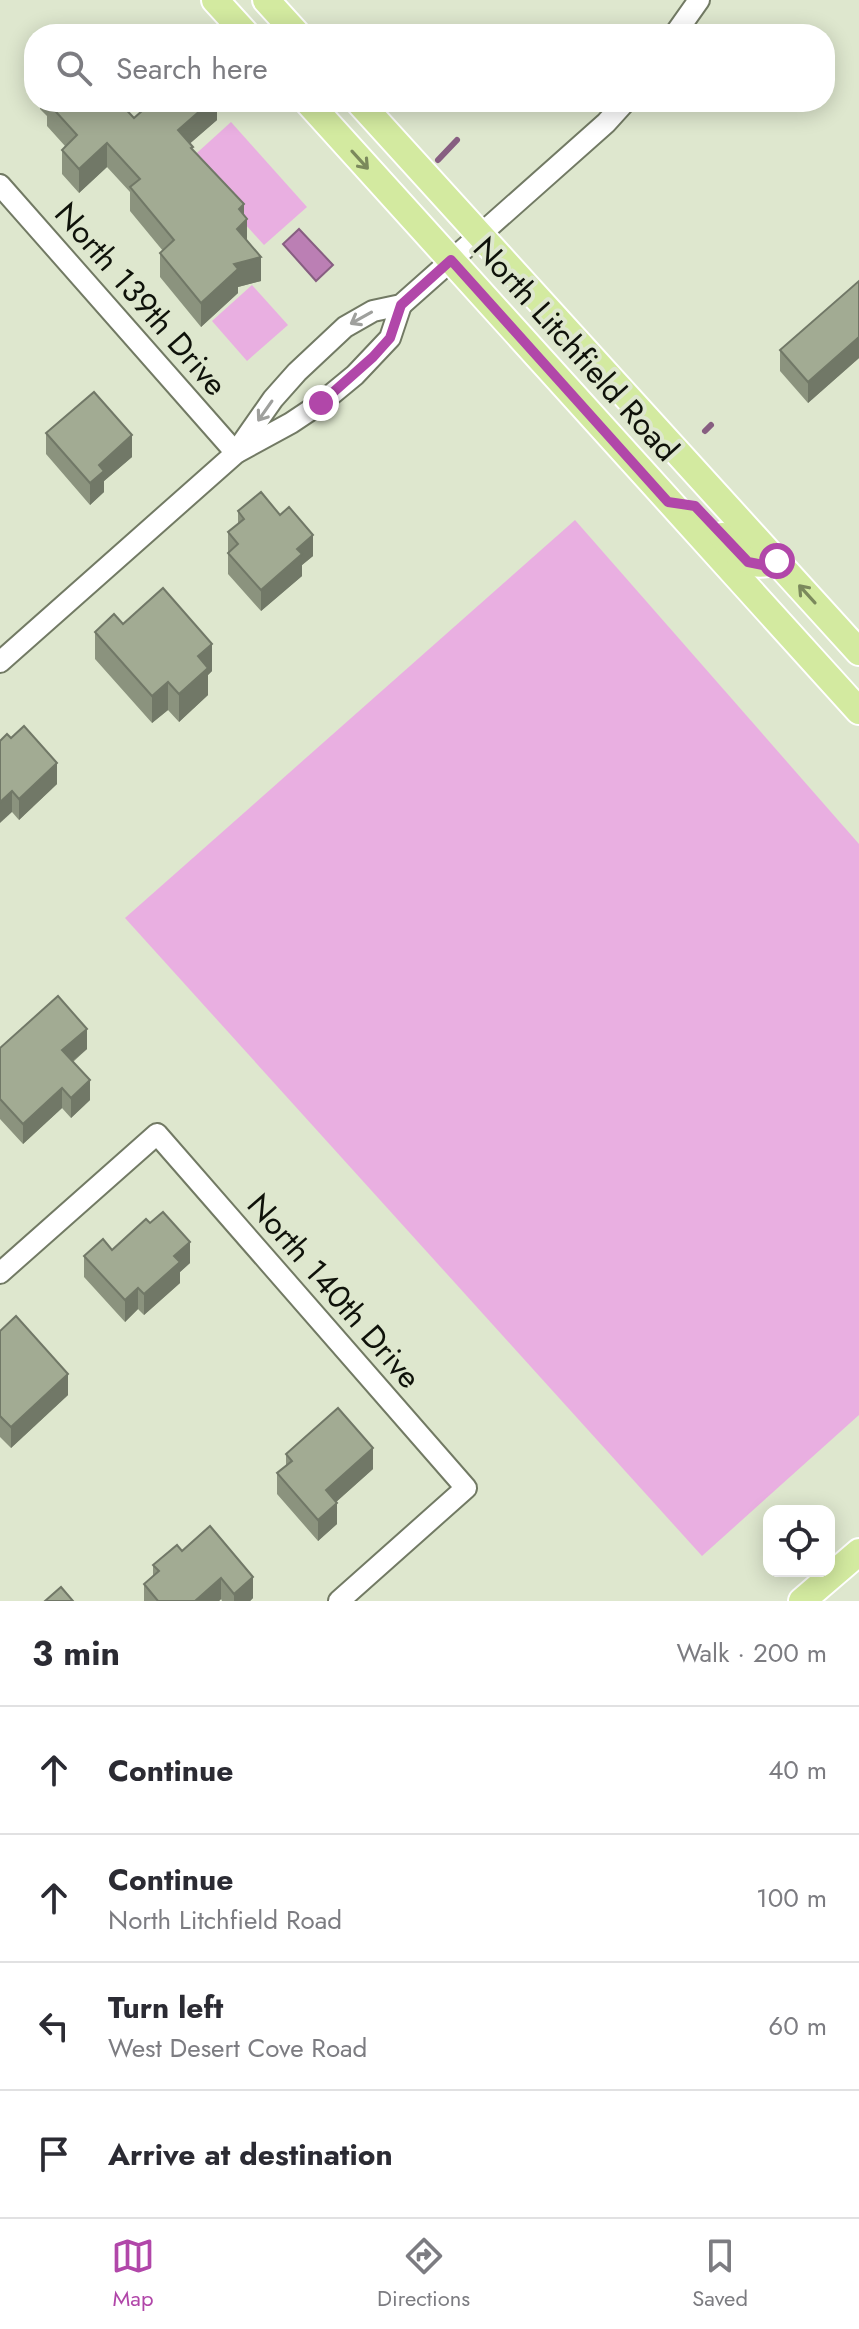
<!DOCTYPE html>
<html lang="en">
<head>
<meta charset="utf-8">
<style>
  :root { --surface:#fff; --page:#f7f7f7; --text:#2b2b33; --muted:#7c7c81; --line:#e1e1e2; --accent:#b147a9 }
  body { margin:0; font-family:Jost,sans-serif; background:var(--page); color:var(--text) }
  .controls { position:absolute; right:24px; bottom:24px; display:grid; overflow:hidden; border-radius:16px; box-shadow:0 4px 20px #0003 }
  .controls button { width:72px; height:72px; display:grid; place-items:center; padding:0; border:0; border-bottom:2px solid var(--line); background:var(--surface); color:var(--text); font:40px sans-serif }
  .stop { position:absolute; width:24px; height:24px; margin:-18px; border:6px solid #b147a9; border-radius:50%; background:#fff }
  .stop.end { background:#b147a9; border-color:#fff; box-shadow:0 2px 8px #0008 }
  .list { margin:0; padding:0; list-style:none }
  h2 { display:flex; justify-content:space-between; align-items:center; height:104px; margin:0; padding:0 32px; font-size:34px }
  h2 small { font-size:26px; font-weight:400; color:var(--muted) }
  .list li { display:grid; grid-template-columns:52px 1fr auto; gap:24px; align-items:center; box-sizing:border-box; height:128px; padding:0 32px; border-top:2px solid var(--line) }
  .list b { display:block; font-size:30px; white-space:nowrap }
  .list p { margin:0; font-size:26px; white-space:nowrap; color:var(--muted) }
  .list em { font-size:26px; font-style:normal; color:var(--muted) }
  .icon { flex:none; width:44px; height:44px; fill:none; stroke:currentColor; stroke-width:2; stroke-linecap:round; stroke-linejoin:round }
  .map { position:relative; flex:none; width:859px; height:1601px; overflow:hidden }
  .search { position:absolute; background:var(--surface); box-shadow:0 4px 20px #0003; left:24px; right:24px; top:24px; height:88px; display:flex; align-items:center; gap:20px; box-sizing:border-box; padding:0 28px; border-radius:32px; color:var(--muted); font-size:30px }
  .sheet { height:616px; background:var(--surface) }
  nav { display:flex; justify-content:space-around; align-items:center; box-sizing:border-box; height:112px; border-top:2px solid var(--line); background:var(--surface); font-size:22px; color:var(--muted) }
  nav a { display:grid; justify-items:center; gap:4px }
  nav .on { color:var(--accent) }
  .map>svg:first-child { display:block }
  .green { fill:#e9afe1 }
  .water { fill:#bb7fb4; stroke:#875e81; stroke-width:2 }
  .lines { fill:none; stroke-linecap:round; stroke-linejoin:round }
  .stream { stroke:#875e81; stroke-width:6 }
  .minor-casing { stroke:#727a64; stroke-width:24 }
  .major-casing { stroke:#fff; stroke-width:30 }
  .minor { stroke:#fff; stroke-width:20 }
  .major { stroke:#d3eaa0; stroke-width:26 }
  .wall { fill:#8b937e }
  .shaded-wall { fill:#717867 }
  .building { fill:#a2ab93; stroke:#717867; stroke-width:2 }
  .oneway { stroke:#7b895c }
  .oneway2 { stroke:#9fa09d }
  .route { stroke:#b147a9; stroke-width:10 }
  .labels { text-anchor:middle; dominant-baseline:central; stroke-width:8; stroke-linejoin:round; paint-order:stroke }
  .street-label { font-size:32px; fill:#0f120a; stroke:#dee7ce }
</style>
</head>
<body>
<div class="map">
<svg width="859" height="1601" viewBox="0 0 859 1601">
  <rect width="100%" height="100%" fill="#dee7ce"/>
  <g class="green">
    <path d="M231,122L307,207L264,245L188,161Z"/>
    <path d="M252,285L288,325L247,361L212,321Z"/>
    <path d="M575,520L859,844V1415L702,1556L125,918Z"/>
  </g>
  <path class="water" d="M299,229L333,265L316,281L283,244Z"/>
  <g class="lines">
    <g class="stream">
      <path d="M438,160L457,140"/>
      <path d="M705,431L711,425"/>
    </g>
    <g class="minor-casing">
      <g id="minor">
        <path d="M675,34L699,0"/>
        <path d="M0,185L236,453"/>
        <path d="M238,449L273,399L297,372L345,327L373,311L401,305L606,123L625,102"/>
        <path d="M0,662L236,453L291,423L321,403L355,375L390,338L401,305"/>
        <path d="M0,1273L157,1134L466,1488L339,1601"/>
      </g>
    </g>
    <g class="major-casing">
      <g id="major">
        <path d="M215,0L246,34"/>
        <path d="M266,0L297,34"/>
        <path d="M308,102L859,711"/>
        <path d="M359,102L859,652"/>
        <path d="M722,536C740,556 747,570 777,561"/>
        <path d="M802,1601L859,1552"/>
      </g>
    </g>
    <use href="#minor" class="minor"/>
    <use href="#major" class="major"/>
  </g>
  <g class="wall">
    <path d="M40,102H119L134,118L217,102V120L190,143L193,150L244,215L247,241L261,281L238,287V293L201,327L160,277V253L163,251L130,211V192L107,167L79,193L62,174V150L65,146L47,126V116L40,109Z"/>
    <path d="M859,281V358L808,403L780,371V350Z"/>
    <path d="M46,433L132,457L104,481V492L90,505L46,454Z"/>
    <path d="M238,511L313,556L302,565V576L261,611L228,574V532L238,524Z"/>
    <path d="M123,624L212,671L208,675V695L179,722L168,710L152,723L95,659V632Z"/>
    <path d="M0,741L57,784L19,820L12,812Z"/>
    <path d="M0,1048L87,1049L73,1062L90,1100L71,1118L62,1108L23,1144L0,1119Z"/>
    <path d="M112,1250L190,1263L180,1272V1283L144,1315L138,1309L125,1322L84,1277V1256Z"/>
    <path d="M0,1331L68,1395L11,1448L0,1437Z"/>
    <path d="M286,1454L373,1469L336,1502L337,1524L318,1541L277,1494V1473L286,1466Z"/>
    <path d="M182,1551L253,1598L250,1601H222L221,1599L219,1601H144V1584L153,1576V1565Z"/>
  </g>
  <g class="shaded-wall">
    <path d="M210,102H217V120L178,154V130Z"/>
    <path d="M107,143V167L79,193V169Z"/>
    <path d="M244,204V222L247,219V243L237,229L239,209Z"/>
    <path d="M261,257V281L238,287V293L201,327V303L234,264Z"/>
    <path d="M859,337V358L808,403V382Z"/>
    <path d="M132,435V457L104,481V492L90,505V483L99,465Z"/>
    <path d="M313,535V556L302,565V576L261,611V590L297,549Z"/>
    <path d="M212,644V671L208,675V695L179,722V694L198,656Z"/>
    <path d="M168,682V710L152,723V696Z"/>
    <path d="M57,763V784L19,820V799Z"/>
    <path d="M12,791V812L0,823V802Z"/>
    <path d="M87,1029V1049L62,1070V1050Z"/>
    <path d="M90,1080V1100L71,1118V1098Z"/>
    <path d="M62,1088V1108L23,1144V1124Z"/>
    <path d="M190,1242V1263L180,1272V1283L144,1315V1294L174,1256Z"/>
    <path d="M138,1288V1309L125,1322V1300Z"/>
    <path d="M68,1374V1395L11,1448V1427Z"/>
    <path d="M373,1448V1469L326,1511V1490Z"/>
    <path d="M337,1503V1524L318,1541V1520Z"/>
    <path d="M253,1577V1598L250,1601H234V1594Z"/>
    <path d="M221,1578V1599L219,1601H195Z"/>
  </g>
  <g class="building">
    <path d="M47,102H119L134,118L152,102H210L178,130L193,147L191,148L244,204L239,209L247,219L237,229L261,257L234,264L238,269L201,303L160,253L174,240L130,187L140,179L107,143L79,169L62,150L77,135Z"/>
    <path d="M859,281V337L808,382L780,350Z"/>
    <path d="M94,392L132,435L99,465L104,471L90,483L46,433Z"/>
    <path d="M261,492L280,515L289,507L313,535L297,549L302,554L261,590L228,553L238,544L228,532L244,519L238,511Z"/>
    <path d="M163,588L212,644L198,656L208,668L179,694L168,682L152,696L95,632L114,614L123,624Z"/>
    <path d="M24,726L57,763L19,799L12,791L0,802V741L7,734L11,738Z"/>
    <path d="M58,996L87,1029L62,1050L90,1080L71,1098L62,1088L23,1124L0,1099V1048Z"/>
    <path d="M163,1212L190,1242L174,1256L180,1262L144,1294L138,1288L125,1300L84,1256L103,1239L112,1250L146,1219L150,1223Z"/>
    <path d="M16,1316L68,1374L11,1427L0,1416V1331Z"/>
    <path d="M338,1408L373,1448L326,1490L337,1503L318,1520L277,1473L292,1461L286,1454Z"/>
    <path d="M210,1526L253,1577L234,1594L221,1578L195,1601H158L144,1584L159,1571L153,1565L177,1545L182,1551Z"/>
    <path d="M61,1587L73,1601H45Z"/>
  </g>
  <defs><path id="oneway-shaft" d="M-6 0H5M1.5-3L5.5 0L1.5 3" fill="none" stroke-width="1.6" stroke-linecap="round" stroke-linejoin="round" transform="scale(2)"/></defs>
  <g class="oneway">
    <use href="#oneway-shaft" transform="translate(360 160) rotate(48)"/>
    <use href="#oneway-shaft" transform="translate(807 594) rotate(-132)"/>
  </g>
  <g class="oneway2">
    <use href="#oneway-shaft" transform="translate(361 318) rotate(151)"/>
    <use href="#oneway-shaft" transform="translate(265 411) rotate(125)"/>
  </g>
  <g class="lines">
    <path class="route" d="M321,403L373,357L390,338L401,305L451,260L668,502L695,506L748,562L763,565L777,561"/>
  </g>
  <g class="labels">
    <g class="street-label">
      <text transform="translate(141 299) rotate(49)">North 139th Drive</text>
      <text transform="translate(576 349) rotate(48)">North Litchfield Road</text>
      <text transform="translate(334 1291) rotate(49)">North 140th Drive</text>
    </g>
  </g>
</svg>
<div class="controls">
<button><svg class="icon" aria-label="locate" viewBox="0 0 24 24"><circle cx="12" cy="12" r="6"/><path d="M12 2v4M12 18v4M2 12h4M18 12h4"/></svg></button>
</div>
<div class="stop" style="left:777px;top:561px"></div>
<div class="stop end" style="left:321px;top:403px"></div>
<div class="search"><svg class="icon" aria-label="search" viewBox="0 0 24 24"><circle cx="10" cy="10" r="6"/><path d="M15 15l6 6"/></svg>Search here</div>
</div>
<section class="sheet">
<h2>3 min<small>Walk · 200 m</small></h2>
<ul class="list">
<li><svg class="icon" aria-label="ahead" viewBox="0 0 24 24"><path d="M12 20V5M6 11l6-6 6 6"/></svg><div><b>Continue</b></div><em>40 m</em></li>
<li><svg class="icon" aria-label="ahead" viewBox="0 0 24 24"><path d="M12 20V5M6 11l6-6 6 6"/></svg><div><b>Continue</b><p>North Litchfield Road</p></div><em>100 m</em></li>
<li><svg class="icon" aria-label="left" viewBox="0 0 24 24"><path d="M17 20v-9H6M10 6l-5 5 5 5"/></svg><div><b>Turn left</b><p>West Desert Cove Road</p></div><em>60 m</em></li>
<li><svg class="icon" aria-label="arrive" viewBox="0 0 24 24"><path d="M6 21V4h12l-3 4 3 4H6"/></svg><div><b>Arrive at destination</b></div></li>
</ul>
</section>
<nav>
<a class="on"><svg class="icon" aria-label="map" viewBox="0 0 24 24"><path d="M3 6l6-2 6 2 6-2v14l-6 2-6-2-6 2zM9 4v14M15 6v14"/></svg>Map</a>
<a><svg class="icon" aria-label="directions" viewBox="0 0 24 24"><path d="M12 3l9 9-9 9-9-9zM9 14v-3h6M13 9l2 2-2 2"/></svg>Directions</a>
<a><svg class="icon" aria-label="saved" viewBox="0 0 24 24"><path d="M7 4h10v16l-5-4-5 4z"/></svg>Saved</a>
</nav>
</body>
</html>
